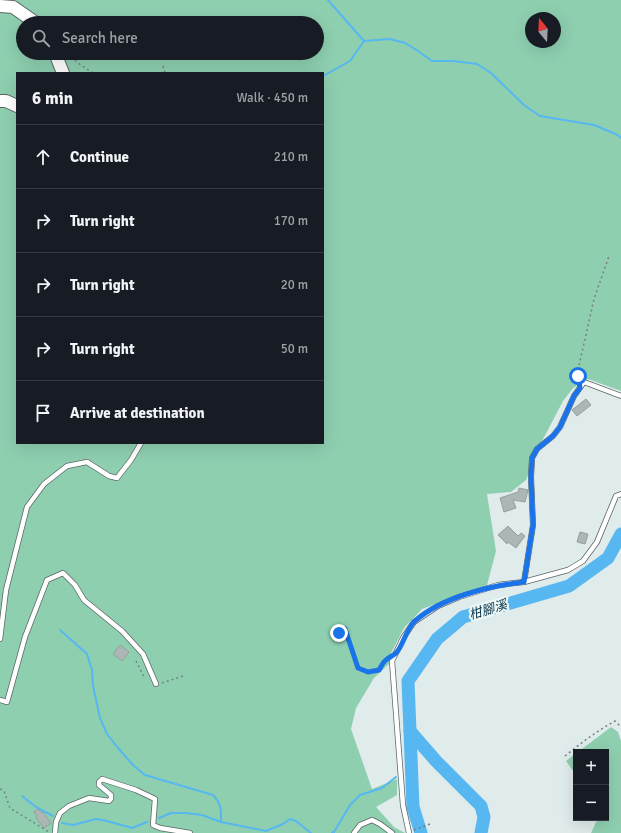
<!DOCTYPE html>
<html lang="en">
<head>
<meta charset="utf-8">
<style>
  :root { --surface:#171b24; --page:#20242c; --text:#f1f3f6; --muted:#9ea1a6; --line:#363941 }
  body { margin:0; font-family:Signika,"Noto Sans TC",sans-serif; background:var(--page); color:var(--text) }
  .controls { position:absolute; right:12px; bottom:12px; display:grid; overflow:hidden; border-radius:0px; box-shadow:0 4px 16px #0002 }
  .controls button { width:36px; height:36px; display:grid; place-items:center; padding:0; border:0; border-bottom:1px solid var(--line); background:var(--surface); color:var(--text); font:20px sans-serif }
  .compass { position:absolute; left:525px; top:12px; width:36px; height:36px; border-radius:50%; background:var(--surface); box-shadow:0 4px 16px #0002; rotate:342deg }
  .stop { position:absolute; width:12px; height:12px; margin:-9px; border:3px solid #1a73e8; border-radius:50%; background:#fff }
  .stop.end { background:#1a73e8; border-color:#fff; box-shadow:0 1px 4px #0008 }
  .list { margin:0; padding:0; list-style:none }
  h2 { display:flex; justify-content:space-between; align-items:center; height:52px; margin:0; padding:0 16px; font-size:17px }
  h2 small { font-size:13px; font-weight:400; color:var(--muted) }
  .list li { display:grid; grid-template-columns:26px 1fr auto; gap:12px; align-items:center; box-sizing:border-box; height:64px; padding:0 16px; border-top:1px solid var(--line) }
  .list b { display:block; font-size:15px; white-space:nowrap }
  .list em { font-size:13px; font-style:normal; color:var(--muted) }
  .icon { flex:none; width:22px; height:22px; fill:none; stroke:currentColor; stroke-width:2; stroke-linecap:round; stroke-linejoin:round }
  .map { position:relative; flex:none; width:621px; height:833px; overflow:hidden }
  .search { position:absolute; background:var(--surface); box-shadow:0 4px 16px #0002; left:16px; top:16px; width:308px; height:44px; display:flex; align-items:center; gap:10px; box-sizing:border-box; padding:0 14px; border-radius:22px; color:var(--muted); font-size:15px }
  .panel { position:absolute; background:var(--surface); box-shadow:0 4px 16px #0002; left:16px; top:72px; width:308px; height:372px; border-radius:0px }
  .map>svg:first-child { display:block }
  .green { fill:#8ecfb0; fill-rule:evenodd }
  .lines { fill:none; stroke-linecap:round; stroke-linejoin:round }
  .stream { stroke:#57b7f0; stroke-width:2 }
  .river { stroke:#57b7f0; stroke-width:13 }
  .building { fill:#acb6b4; stroke:#96a09e }
  .lane-casing { stroke:#5c6565; stroke-width:6 }
  .secondary-casing { stroke:#5c6565; stroke-width:14 }
  .path { stroke:#777f80; stroke-width:1.5; stroke-dasharray:2 3; stroke-linecap:butt }
  .lane { stroke:#fff; stroke-width:4.5 }
  .secondary { stroke:#fff; stroke-width:12 }
  .route { stroke:#1a73e8; stroke-width:5 }
  .labels { text-anchor:middle; dominant-baseline:central; stroke-width:4; stroke-linejoin:round; paint-order:stroke }
  .water-label { font-size:13px; font-style:italic; fill:#073249; stroke:#eef9f9 }
</style>
</head>
<body>
<div class="map">
<svg width="621" height="833" viewBox="0 0 621 833">
  <rect width="100%" height="100%" fill="#e0ebec"/>
  <g class="green">
    <path d="M0,0H621V391L588,379L573,388L563,401L541,443L526,480L511,492L487,494L496,551L487,585L422,609L404,628L391,653L389,664L374,678L356,708L351,729L372,789L397,779V795L376,807L394,827L405,833H0ZM531,18H555V42H531ZM23,23H317V53H23ZM17,73H323V443H17Z"/>
    <path d="M611,727L618,732L621,741V833H591L598,818H606V752H578Z"/>
    <path d="M576,753V775L566,761Z"/>
  </g>
  <g class="lines">
    <g class="stream">
      <path d="M328,0L364,41L390,39L405,43L415,49L432,61H453L477,64L491,73L524,105L540,116L594,125L618,135L621,138"/>
      <path d="M323,76L350,61L364,41"/>
      <path d="M60,630L87,654L92,670L93,686L100,718L107,734L118,748L133,765L145,775L213,795C222,805 221,809 221,822"/>
      <path d="M406,770L412,766"/>
      <path d="M22,796L36,807L53,816"/>
      <path d="M159,818L171,813H186L202,815L221,822L266,831L283,824L290,819L296,821L311,833"/>
      <path d="M62,823L73,825L96,819L107,821L132,828L147,822"/>
      <path d="M332,833L334,832L350,805L360,795L382,788L396,777"/>
    </g>
    <g class="river">
      <path d="M410,731L436,761L481,806L484,817L481,833"/>
      <path d="M421,833L413,807L408,681L437,639L463,617L569,586L608,558L621,534"/>
    </g>
  </g>
  <g class="building">
    <path d="M586,399L591,405L577,416L572,410Z"/>
    <path d="M519,488L528,490L525,502L513,500L516,508L504,512L500,498L518,492Z"/>
    <path d="M508,526L518,536L521,533L525,536L516,548L508,542L507,544L498,535Z"/>
    <path d="M580,532L588,534L585,544L577,542Z"/>
    <path d="M120,645L129,652L122,661L113,654Z"/>
    <path d="M38,809L42,813L43,812L51,823L44,828L36,818L37,816L34,812Z"/>
  </g>
  <g class="lines">
    <g class="lane-casing">
      <g id="lane">
        <path d="M524,582L533,525L531,477L532,458L537,449L553,436L560,427L574,396L584,382L621,396"/>
        <path d="M0,639L6,590L27,507L44,484L67,466L87,462L109,476L117,478L131,460L141,443"/>
        <path d="M0,700L7,702L25,637L47,580L63,573L75,585L84,600L122,631L143,654L156,684"/>
        <path d="M55,833L56,822L60,813L69,806L89,798L109,801L111,799V795L99,785V782L102,779L136,790L155,799L153,825L160,828L190,833"/>
        <path d="M354,833L360,825L372,820L380,824L392,833"/>
        <path d="M409,833L403,805L392,661L403,638L414,622L438,606L459,597L498,585L524,582L568,570L583,561L597,542L616,496L621,494"/>
      </g>
    </g>
    <g class="secondary-casing">
      <g id="secondary">
        <path d="M0,6L13,7L36,23"/>
        <path d="M55,53L63,73"/>
        <path d="M0,101H6L17,106"/>
      </g>
    </g>
    <g class="path">
      <path d="M68,53L78,63L93,73"/>
      <path d="M163,66L165,73"/>
      <path d="M579,380L578,370L594,299L609,256"/>
      <path d="M339,633L345,629C347,637 355,667 361,670C367,673 373,671 379,670L387,659"/>
      <path d="M136,661L143,675L146,677"/>
      <path d="M162,683L183,676"/>
      <path d="M565,756C581,743 597,731 615,721L621,727"/>
      <path d="M0,789L4,791L10,808L49,832"/>
      <path d="M414,830L430,824"/>
    </g>
    <use href="#lane" class="lane"/>
    <use href="#secondary" class="secondary"/>
  </g>
  <g class="lines">
    <path class="route" d="M339,633L345,629L358,668L368,672L379,670C381,667 383,662 386,660C389,657 393,656 396,653C403,646 406,629 415,621C442,597 489,586 524,582L533,525L531,477L532,458L537,449L553,436L560,427L574,396L580,388L578,376"/>
  </g>
  <g class="labels">
    <g class="water-label">
      <text transform="translate(488 610) rotate(-17)">柑腳溪</text>
    </g>
  </g>
</svg>
<div class="controls">
<button>+</button>
<button>−</button>
</div>
<svg class="compass" viewBox="-18 -18 36 36"><path d="M0-13l5 13h-10z" fill="#e53935"/><path d="M0 13l5-13h-10z" fill="#9ea1a6"/></svg>
<div class="stop" style="left:578px;top:376px"></div>
<div class="stop end" style="left:339px;top:633px"></div>
<div class="search"><svg class="icon" aria-label="search" viewBox="0 0 24 24"><circle cx="10" cy="10" r="6"/><path d="M15 15l6 6"/></svg>Search here</div>
<section class="panel">
<h2>6 min<small>Walk · 450 m</small></h2>
<ul class="list">
<li><svg class="icon" aria-label="ahead" viewBox="0 0 24 24"><path d="M12 20V5M6 11l6-6 6 6"/></svg><div><b>Continue</b></div><em>210 m</em></li>
<li><svg class="icon" aria-label="right" viewBox="0 0 24 24"><path d="M7 20v-9h11M14 6l5 5-5 5"/></svg><div><b>Turn right</b></div><em>170 m</em></li>
<li><svg class="icon" aria-label="right" viewBox="0 0 24 24"><path d="M7 20v-9h11M14 6l5 5-5 5"/></svg><div><b>Turn right</b></div><em>20 m</em></li>
<li><svg class="icon" aria-label="right" viewBox="0 0 24 24"><path d="M7 20v-9h11M14 6l5 5-5 5"/></svg><div><b>Turn right</b></div><em>50 m</em></li>
<li><svg class="icon" aria-label="arrive" viewBox="0 0 24 24"><path d="M6 21V4h12l-3 4 3 4H6"/></svg><div><b>Arrive at destination</b></div></li>
</ul>
</section>
</div>
</body>
</html>
